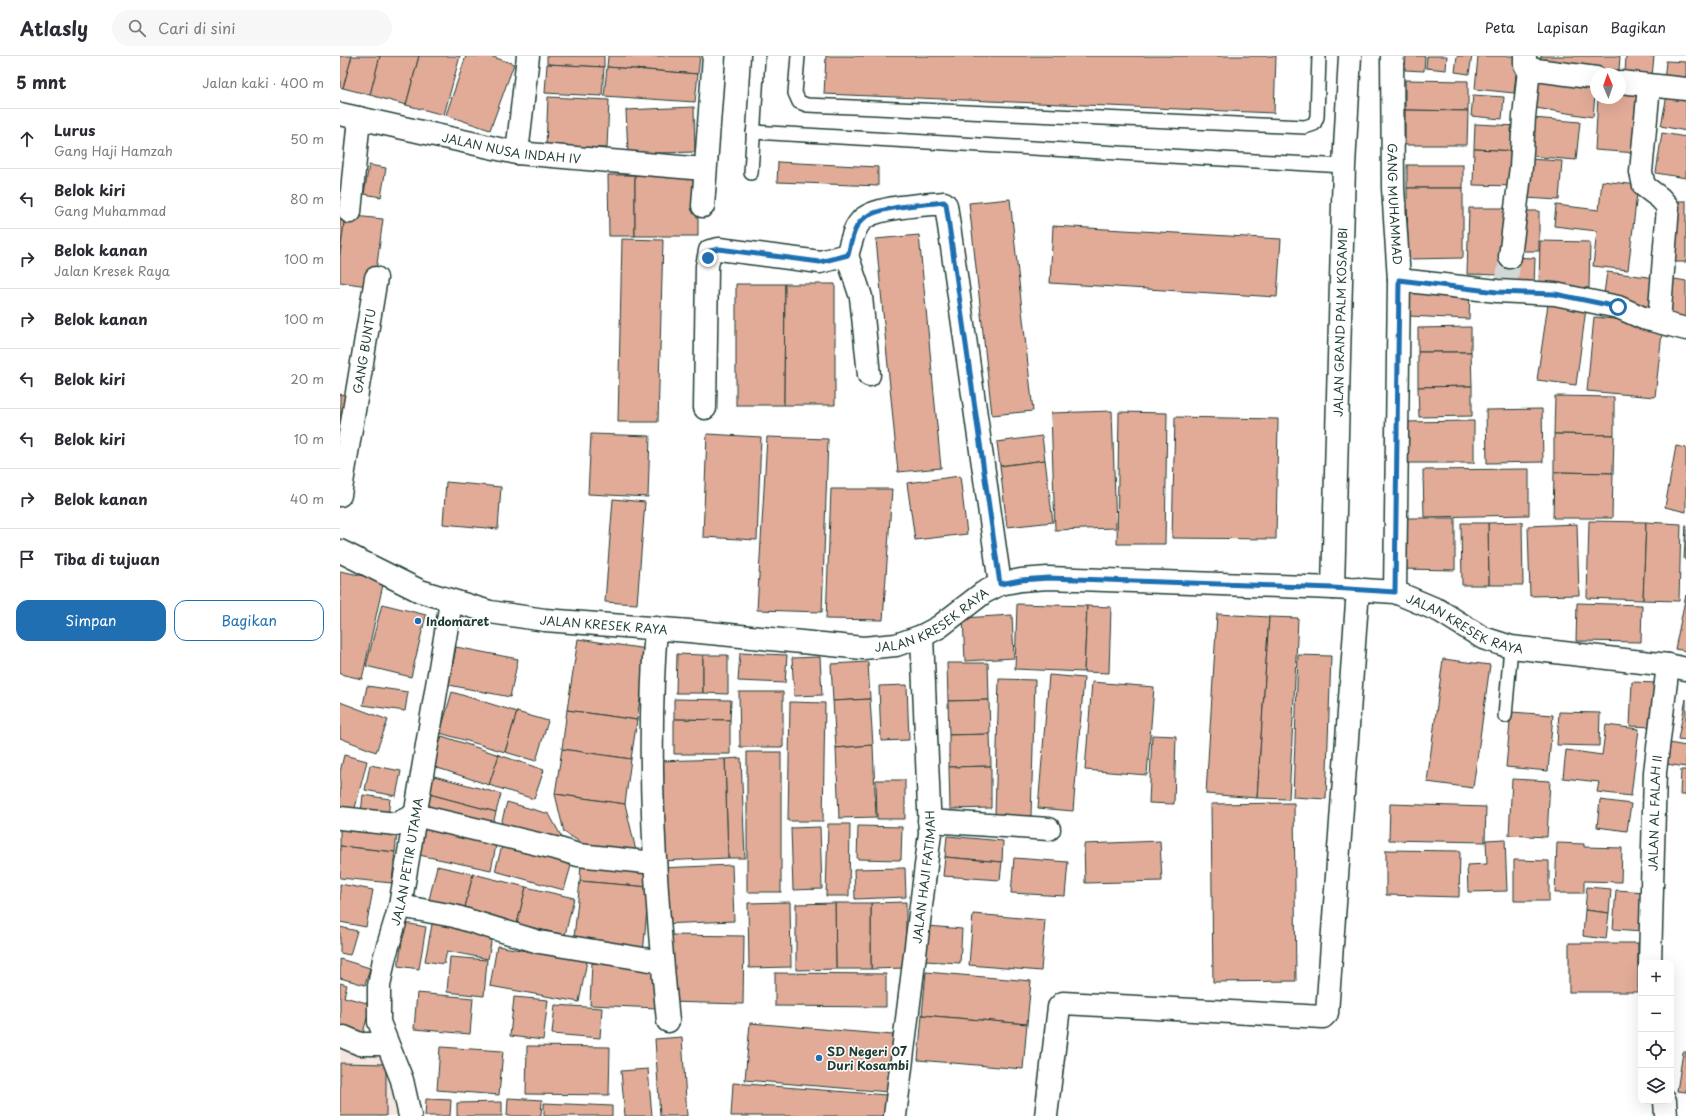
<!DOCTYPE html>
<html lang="id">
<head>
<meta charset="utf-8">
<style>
  :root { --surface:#fff; --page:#f7f7f7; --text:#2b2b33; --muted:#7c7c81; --line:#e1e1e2; --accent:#1f6fb2 }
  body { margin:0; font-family:"Playpen Sans",sans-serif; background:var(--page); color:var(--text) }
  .controls { position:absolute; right:12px; bottom:12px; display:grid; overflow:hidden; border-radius:8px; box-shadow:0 4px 16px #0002 }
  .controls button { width:36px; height:36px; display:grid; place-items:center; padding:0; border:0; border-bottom:1px solid var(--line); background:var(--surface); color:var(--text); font:20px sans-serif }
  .compass { position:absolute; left:1250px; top:12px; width:36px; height:36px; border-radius:50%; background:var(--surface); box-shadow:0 4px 16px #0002; rotate:358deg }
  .stop { position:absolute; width:12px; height:12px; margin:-9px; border:3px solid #1f6fb2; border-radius:50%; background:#fff }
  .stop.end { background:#1f6fb2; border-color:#fff; box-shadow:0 1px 4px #0008 }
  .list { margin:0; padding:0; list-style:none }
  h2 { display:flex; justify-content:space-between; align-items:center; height:52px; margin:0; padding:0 16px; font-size:17px }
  h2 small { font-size:13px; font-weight:400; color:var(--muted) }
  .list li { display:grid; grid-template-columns:26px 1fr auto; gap:12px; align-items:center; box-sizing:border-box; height:60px; padding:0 16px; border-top:1px solid var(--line) }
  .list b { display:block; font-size:15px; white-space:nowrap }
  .list p { margin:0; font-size:13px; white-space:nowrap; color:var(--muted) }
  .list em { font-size:13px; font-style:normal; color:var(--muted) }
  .actions { display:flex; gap:8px; padding:12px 16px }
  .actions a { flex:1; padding:9px 0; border:1px solid var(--accent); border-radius:12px; text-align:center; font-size:14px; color:var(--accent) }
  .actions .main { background:var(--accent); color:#fff }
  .icon { flex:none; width:22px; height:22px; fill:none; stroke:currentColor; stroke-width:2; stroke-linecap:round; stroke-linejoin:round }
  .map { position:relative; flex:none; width:1346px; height:1060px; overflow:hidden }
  header { display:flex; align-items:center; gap:24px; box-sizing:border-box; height:56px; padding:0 20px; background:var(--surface); border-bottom:1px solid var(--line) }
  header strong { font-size:19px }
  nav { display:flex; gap:22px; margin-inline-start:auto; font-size:14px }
  .search { width:280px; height:36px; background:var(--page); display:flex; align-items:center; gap:10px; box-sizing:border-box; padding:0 14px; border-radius:22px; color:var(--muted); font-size:15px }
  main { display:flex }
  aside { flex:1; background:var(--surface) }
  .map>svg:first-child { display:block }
  .built { fill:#f6e6e0 }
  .building { fill:#e2ab98; stroke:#1f3d34 }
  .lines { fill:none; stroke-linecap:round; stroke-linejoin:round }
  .minor-tunnel { stroke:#d2d8d6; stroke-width:22; stroke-dasharray:22 11; stroke-linecap:butt }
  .service-casing { stroke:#1f3d34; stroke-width:16 }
  .minor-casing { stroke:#1f3d34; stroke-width:25 }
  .tertiary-casing { stroke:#1f3d34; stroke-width:25 }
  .service { stroke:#fff; stroke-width:13 }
  .minor { stroke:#fff; stroke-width:22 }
  .tertiary { stroke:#fff; stroke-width:22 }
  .route { stroke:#1f6fb2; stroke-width:5 }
  .poi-dot { fill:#1f6fb2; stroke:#fff; stroke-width:1.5 }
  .labels { text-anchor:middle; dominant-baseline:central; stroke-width:3; stroke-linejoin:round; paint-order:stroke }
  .street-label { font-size:12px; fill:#1f3d34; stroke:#fff }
  .poi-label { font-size:12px; font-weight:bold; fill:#1f3d34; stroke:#fff; text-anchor:start }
</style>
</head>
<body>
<header>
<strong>Atlasly</strong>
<div class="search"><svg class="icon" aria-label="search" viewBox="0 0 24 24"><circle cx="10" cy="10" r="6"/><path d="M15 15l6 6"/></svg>Cari di sini</div>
<nav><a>Peta</a><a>Lapisan</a><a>Bagikan</a></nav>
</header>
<main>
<aside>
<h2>5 mnt<small>Jalan kaki · 400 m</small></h2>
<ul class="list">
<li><svg class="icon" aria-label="ahead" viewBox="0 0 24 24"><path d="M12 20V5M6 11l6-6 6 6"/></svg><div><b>Lurus</b><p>Gang Haji Hamzah</p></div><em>50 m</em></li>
<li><svg class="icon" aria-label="left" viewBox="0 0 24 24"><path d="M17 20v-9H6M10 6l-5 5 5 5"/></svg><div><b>Belok kiri</b><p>Gang Muhammad</p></div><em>80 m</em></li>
<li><svg class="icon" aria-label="right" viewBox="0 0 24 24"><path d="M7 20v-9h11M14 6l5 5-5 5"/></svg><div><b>Belok kanan</b><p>Jalan Kresek Raya</p></div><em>100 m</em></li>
<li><svg class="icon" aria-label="right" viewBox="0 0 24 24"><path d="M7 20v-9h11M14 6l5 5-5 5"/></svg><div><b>Belok kanan</b></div><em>100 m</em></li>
<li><svg class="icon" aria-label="left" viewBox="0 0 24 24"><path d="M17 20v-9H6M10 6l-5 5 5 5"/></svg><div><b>Belok kiri</b></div><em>20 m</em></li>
<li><svg class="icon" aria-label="left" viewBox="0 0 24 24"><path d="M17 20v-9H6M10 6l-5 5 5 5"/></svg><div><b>Belok kiri</b></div><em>10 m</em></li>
<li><svg class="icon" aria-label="right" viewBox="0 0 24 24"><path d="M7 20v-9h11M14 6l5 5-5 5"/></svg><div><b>Belok kanan</b></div><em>40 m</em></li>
<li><svg class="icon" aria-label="arrive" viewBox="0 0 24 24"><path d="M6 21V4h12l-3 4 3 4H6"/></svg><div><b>Tiba di tujuan</b></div></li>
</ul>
<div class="actions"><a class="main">Simpan</a><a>Bagikan</a></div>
</aside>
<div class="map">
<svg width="1346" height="1060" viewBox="0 0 1346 1060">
  <rect width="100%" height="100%" fill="#fff"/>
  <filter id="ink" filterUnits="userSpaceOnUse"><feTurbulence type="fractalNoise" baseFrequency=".025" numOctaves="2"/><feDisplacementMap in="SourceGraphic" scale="8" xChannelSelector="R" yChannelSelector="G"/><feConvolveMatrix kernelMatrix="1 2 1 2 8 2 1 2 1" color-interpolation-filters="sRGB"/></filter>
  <g filter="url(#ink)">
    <path class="built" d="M0,983L52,1000L62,1060H0Z"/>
    <g class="building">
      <path d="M0,0H12L3,32L0,31Z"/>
      <path d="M12,0H40L30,39L3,32Z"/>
      <path d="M40,0H79L66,49L30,39Z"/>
      <path d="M79,0H120L104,59L66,49Z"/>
      <path d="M126,0H150L174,8L150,74L106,59Z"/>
      <path d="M207,0H264V11L207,8Z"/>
      <path d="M268,0H360L358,18L267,11Z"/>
      <path d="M486,0H936L934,57L484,38Z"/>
      <path d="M1066,0H1085L1084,15L1065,14Z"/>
      <path d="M1087,0H1107L1106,14L1086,12Z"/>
      <path d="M1117,0H1132L1129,18L1115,16Z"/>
      <path d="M1138,0H1178L1174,37L1135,33Z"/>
      <path d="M1201,0H1280L1279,14L1200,10Z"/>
      <path d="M1286,0H1314L1312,21L1285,19Z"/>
      <path d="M1326,5L1346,6V26L1324,25Z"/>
      <path d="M207,8L264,11L262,40L205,37Z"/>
      <path d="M267,11L358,18L355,46L264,40Z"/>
      <path d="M1194,19L1256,28L1253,61L1189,51Z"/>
      <path d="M1065,24L1128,25V55L1065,54Z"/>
      <path d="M1280,35L1301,36L1297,97L1255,94L1258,42H1280Z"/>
      <path d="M1133,39L1164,41L1162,63L1131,60Z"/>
      <path d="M1327,39L1346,42V75L1321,70Z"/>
      <path d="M208,41L269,44L267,92L206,90Z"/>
      <path d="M354,51L355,96L288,98L286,54Z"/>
      <path d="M1065,54L1128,55L1127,89H1065Z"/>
      <path d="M1193,62L1240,66L1236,104L1189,100Z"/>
      <path d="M1135,68L1178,70L1177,95L1134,93Z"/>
      <path d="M1322,77L1346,81V122L1316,117Z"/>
      <path d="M1134,93L1177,95L1176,130L1133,129Z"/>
      <path d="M1188,103L1222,105L1219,144L1186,142Z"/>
      <path d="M438,106L538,111V130L437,126Z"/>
      <path d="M29,109L46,112L41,141L24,138Z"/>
      <rect x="1067" y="109" width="56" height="23"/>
      <path d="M268,119H295V180H269Z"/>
      <rect x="295" y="119" width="63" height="61"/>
      <path d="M1262,125L1298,129L1288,214L1253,210L1257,175L1214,170L1216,149L1259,154Z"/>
      <path d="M1067,132H1123V202L1068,203Z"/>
      <path d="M670,143L693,355L652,359L629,147Z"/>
      <path d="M1335,145H1346V206H1334Z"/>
      <path d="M1129,152H1167L1166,201L1195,202L1194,230H1161V219L1127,218Z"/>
      <rect x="1178" y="155" width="21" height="40"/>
      <path d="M0,158L5,159L0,199Z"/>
      <path d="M5,159L43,163L34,231L0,226V199Z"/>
      <path d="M713,170L941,183L937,241L710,227Z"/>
      <path d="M579,179L601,412L558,416L536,183Z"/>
      <path d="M282,183L323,184L318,366H278Z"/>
      <path d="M1200,185L1250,186L1249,232L1199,231Z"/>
      <path d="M1267,216L1316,222L1312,251L1263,245Z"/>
      <path d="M1329,222L1346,225V262L1324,259Z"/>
      <path d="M396,228H445L444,349H396Z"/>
      <path d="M445,228H495V349H444Z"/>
      <path d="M1070,234L1130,237L1129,263L1069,260Z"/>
      <path d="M1208,248L1246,253L1236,329L1197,324Z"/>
      <path d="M1254,261L1323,268L1315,341L1247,335Z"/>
      <path d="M1131,271V296H1078V272Z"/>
      <path d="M1078,296H1131L1132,330L1078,331Z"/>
      <path d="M1132,330V360L1079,361L1078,331Z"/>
      <path d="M0,338L9,340L0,399Z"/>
      <path d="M1215,340L1274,341V379L1214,378Z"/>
      <path d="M1202,353L1203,406L1147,407L1146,354Z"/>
      <path d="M772,355L776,472L715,474L711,357Z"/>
      <path d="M779,356L827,357L825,488H777Z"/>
      <path d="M835,361L938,363L936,483L832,482Z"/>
      <path d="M1134,365V407H1064V366Z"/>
      <path d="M251,378L310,380L308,441L248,438Z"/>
      <path d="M367,378L421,381L417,484L363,481Z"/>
      <path d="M1214,378L1274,379L1273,417L1214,416Z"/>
      <path d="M702,380L705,404L660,410L657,386Z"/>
      <path d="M427,381L488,383L482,556L417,554Z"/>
      <path d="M1336,390L1346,392V456L1325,451Z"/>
      <path d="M705,404L713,466L667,471L660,410Z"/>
      <path d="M1189,413V459L1084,461L1083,414Z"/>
      <path d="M1214,416L1273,417L1272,462H1213Z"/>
      <path d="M620,420L627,478L575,484L567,427Z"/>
      <path d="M106,426L161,431L158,473L103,468Z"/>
      <path d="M491,433H552L543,564L486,563Z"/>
      <path d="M273,443L305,446L297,548L265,546Z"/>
      <path d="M1061,462H1115V514L1060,513Z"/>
      <path d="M1249,465L1306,466L1303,544L1247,542Z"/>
      <path d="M1182,466L1183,529H1149L1148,467Z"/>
      <path d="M1306,466L1341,468L1339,545L1303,544Z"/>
      <path d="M1121,467H1148L1149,529H1122Z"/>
      <path d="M1237,468L1239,539L1190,540L1188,470Z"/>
      <path d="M1346,469V504L1344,503Z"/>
      <path d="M0,515L44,524L22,623L0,618Z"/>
      <path d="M1346,539V595L1335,593Z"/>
      <path d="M1237,547L1302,549L1301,586L1236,585Z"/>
      <path d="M42,548L86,559L71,621L26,610Z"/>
      <path d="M677,548L747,550L744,616L675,613Z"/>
      <path d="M747,550L771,551L769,617L744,616Z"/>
      <path d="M877,558L929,561L917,742L866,738Z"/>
      <path d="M672,559L674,602L625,605L623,562Z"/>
      <path d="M929,561L958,562L949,743L917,742Z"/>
      <path d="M238,583L307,593L297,664L227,654Z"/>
      <path d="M116,591L178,603L170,641L109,629Z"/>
      <path d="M400,597L447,599L445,627L398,625Z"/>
      <path d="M337,598L363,599V637H336Z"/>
      <path d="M363,599H388V638L363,637Z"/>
      <path d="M958,599L991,600L986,743L953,741Z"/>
      <path d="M480,601L482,639L454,640L452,602Z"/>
      <path d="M1103,603L1150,609L1133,732L1087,726Z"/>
      <path d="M528,606L530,643L493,645L491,608Z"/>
      <path d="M607,607H648L649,644L608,645Z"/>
      <path d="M709,619L744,622L733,755L698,752Z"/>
      <path d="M659,623L695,624L691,760L655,759Z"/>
      <path d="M752,626L814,631L807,719L745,714Z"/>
      <path d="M1292,626L1316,627L1314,671L1290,670Z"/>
      <path d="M567,629L569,684L541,685L539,630Z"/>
      <path d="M27,630L68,636L65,655L23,649Z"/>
      <path d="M112,636L177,656L165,696L100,677Z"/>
      <path d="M399,636H443V691H400Z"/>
      <path d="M334,643L391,644L390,664L334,663Z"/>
      <path d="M530,643L533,689L496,692L493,645Z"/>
      <path d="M1346,643V684L1338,683Z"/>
      <path d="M649,644L650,678L609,679L608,645Z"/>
      <path d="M0,646L48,664L36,696L0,682Z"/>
      <path d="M450,646L485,647L483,765H448Z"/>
      <path d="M227,654L297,664L291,703L222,693Z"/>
      <path d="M177,656L208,665L196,705L165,696Z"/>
      <path d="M1171,656L1213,659L1208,715L1166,711Z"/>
      <path d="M1219,656L1260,657L1259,690L1217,689Z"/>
      <path d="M334,663L390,664V698H334Z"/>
      <path d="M1266,669L1299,673L1291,740L1257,736L1259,726L1223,722L1226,694L1262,699Z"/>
      <path d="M650,678L651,710L609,711V679Z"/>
      <path d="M812,679L836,680L834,748L809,747Z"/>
      <path d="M102,680L159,699L149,729L92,710Z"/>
      <path d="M1329,687L1346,690V711L1326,708Z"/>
      <path d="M533,689L536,761L499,762L496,692Z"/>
      <path d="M222,693L291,703L285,748L215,738Z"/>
      <rect x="407" y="696" width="34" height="140"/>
      <path d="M4,699L27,705L13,760L0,757V716Z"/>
      <path d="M159,699L204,714L194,743L149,729Z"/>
      <path d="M401,702L405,802H388L385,703Z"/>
      <path d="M385,703L388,802L321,805L317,705Z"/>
      <path d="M30,709L61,715L56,740L25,734Z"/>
      <path d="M651,710V752L610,753L609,711Z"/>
      <path d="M1341,714H1346V739H1340Z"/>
      <path d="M94,720L161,738L156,756L89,738Z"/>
      <path d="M1172,723L1210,725L1207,781L1169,779Z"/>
      <path d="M536,724H565V763H537Z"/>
      <path d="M89,738L156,756L152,773L84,755Z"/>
      <path d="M215,738L285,748L297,799L256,796L224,776Z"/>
      <path d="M23,739L50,743L48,761L21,757Z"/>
      <path d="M1260,744L1291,748L1287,775L1257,771Z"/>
      <path d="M167,746L209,758L225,787L161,768Z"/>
      <path d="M954,747L956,925L873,926L871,748Z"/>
      <path d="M1050,748L1146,751L1145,786L1049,784Z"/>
      <path d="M81,764L158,780L151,814L74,798Z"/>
      <path d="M488,768H510L509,840H486Z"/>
      <path d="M518,770L562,771L561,804L517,803Z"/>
      <path d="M0,771L57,777L55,796L0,790Z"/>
      <path d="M480,771L482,833L453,834L451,772Z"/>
      <path d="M607,780L663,785L662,806L605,801Z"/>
      <path d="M164,783L233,803L224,834L155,815Z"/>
      <path d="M1165,783L1167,835L1128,836L1127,809L1147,808L1146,784Z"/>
      <path d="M820,785L822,825L745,827L744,788Z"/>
      <path d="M1217,787L1244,788V791L1282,792L1281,826L1244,825V837H1215Z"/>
      <path d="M0,790L55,796L52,827L0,822Z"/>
      <path d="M1046,794L1120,795L1119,841L1046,839Z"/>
      <path d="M605,801L662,806L660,824L603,820Z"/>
      <path d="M674,802L728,806L725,840L671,837Z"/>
      <path d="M241,804L311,811L309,831L240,825Z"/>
      <path d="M1174,804L1209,805V845H1174Z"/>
      <path d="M392,809L394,865L321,868L319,812Z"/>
      <path d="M97,810L133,818L124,856L88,848Z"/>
      <path d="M565,812L566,841L515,843L514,813Z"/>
      <path d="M133,818L186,831L177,868L124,856Z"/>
      <path d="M240,825L309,831L303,898L233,891Z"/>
      <path d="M0,828L33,834L26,871L0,866Z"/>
      <path d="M186,831L234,842L225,879L177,868Z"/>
      <path d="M1247,831L1271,833L1269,857L1245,854Z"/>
      <path d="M1276,834L1306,836L1303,875L1273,873Z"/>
      <path d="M450,846L451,911L409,912L408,847Z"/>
      <path d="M566,846V912L531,913V847Z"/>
      <path d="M495,847H531V913H496Z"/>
      <path d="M495,847L496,913L456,914V848Z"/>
      <path d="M1245,854L1269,857L1266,883L1243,880Z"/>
      <path d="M94,858L153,876L148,903L107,895L104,908L85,905Z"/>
      <path d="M633,858L705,864L701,915L629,909Z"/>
      <path d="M65,867L86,871L79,913L58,910Z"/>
      <path d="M588,870L622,873L620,907L585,905Z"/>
      <path d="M0,871L17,875L10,899L0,897Z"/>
      <path d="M329,879L404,880L403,948L328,946Z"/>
      <rect x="1229" y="887" width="69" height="49"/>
      <path d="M157,890L247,905L239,946L150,930Z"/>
      <path d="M110,901L147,904L144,940L107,936Z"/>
      <path d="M0,903L30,912L25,929L0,922Z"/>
      <path d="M252,907L319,910L317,952L250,949Z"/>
      <path d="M586,916L691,925L687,968L582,959Z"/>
      <path d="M435,917L546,918V951L435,950Z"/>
      <path d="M0,927L7,929L4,941L31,948L21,984L0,978Z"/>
      <path d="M77,937L133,942L130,978L74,973Z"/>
      <path d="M174,941L208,944L203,984L170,980Z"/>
      <path d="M215,949L262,952L260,982L212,978Z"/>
      <path d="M582,959L687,968L683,1013L578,1004Z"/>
      <path d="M410,967L553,979L549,1036L405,1024Z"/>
      <path d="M342,981L347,1060H320L315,983Z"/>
      <path d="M187,990L270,991L269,1039L186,1038Z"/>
      <path d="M100,991L163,995L159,1039L97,1034Z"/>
      <path d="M1343,996H1346V1036L1337,1035Z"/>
      <path d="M0,1007L46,1008V1060H0Z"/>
      <path d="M308,1013L312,1060H285L281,1015Z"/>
      <path d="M393,1027L546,1039L545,1060H391Z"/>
      <path d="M168,1042L202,1044L201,1060H167Z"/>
      <path d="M86,1043L111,1044L110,1060H85Z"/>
      <path d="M162,1046V1060H117V1047Z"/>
      <path d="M204,1047L272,1050V1060H204Z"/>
    </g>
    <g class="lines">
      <path class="minor-tunnel" d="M1166,230L1170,201"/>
      <g class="service-casing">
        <g id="service">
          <path d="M458,0L455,37L459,46L467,49L965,71L974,68L977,61L979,0"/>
          <path d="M413,76L1004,110"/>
          <path d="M411,117L418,0"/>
          <path d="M1165,660L1171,591"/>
        </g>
      </g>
      <g class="minor-casing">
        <g id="minor">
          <path id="s1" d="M1052,0L1053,132L1059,224L1055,536"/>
          <path d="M1185,1V9L1189,13L1256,22"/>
          <path d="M1280,26L1346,33"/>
          <path d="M1309,30L1301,116L1304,130L1320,142L1328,151L1319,265"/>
          <path id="s2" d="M0,58L177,97L364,113"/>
          <path d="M177,97L188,0"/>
          <path d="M363,150L374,0"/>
          <path d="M10,156L19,62"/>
          <path d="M507,199L521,241L529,319"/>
          <path d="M1170,201L1181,111L1184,61L1189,13"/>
          <path d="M1059,224L1157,235L1215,238L1278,251L1303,262L1346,273"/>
          <path d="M365,352L367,210L370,195L379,193L480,206L507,199C511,188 513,173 521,165C534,150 584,149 604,147L606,149L660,528"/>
          <path id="s3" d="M0,439L36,222"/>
          <path id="s4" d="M993,532L1004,110L1010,0"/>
          <path d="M316,572C306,703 315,835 328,965"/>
          <path d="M0,762L56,768L75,759L219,793L238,799L315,807"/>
          <path d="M589,765L709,773"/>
          <path d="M60,850L114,860L199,886L322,906"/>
          <path id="s5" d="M1310,907L1315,716L1328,609"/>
          <path d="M4,981L20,988H47"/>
          <path d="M1325,1045L1326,1060"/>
          <path id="s6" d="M70,1060L62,1024L39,966V930L44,903L60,850L111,546"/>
          <path id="s7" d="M555,1060L590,777L582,580"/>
          <path d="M706,1060L719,951L723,947L983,961L987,957L1018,533"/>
        </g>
      </g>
      <g class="tertiary-casing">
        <g id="tertiary">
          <path id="s8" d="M0,495L80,535L150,556L205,564L349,575L523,592L556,589L582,580L599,571L643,537L660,528L681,524L708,522L993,532L1055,536L1100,555L1143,582L1171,591L1328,609L1346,613"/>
        </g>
      </g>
      <use href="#service" class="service"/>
      <use href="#minor" class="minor"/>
      <use href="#tertiary" class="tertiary"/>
    </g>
  </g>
  <g class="lines" filter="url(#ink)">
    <path class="route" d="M368,202L370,195L379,193L480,206L508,199C511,188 513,173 521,165C534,150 584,149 604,146L606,148L660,528L681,524L708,522L993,532L1055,536L1059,224L1157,236L1215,238L1278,251"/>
  </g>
  <g class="poi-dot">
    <circle cx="78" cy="565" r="4"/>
    <circle cx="479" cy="1002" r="4"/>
  </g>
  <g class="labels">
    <g class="street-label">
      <text stroke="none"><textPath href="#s2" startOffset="175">JALAN NUSA INDAH IV</textPath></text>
      <text stroke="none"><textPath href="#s1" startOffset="148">GANG MUHAMMAD</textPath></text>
      <text stroke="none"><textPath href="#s4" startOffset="266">JALAN GRAND PALM KOSAMBI</textPath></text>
      <text stroke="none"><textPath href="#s3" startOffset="146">GANG BUNTU</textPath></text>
      <text stroke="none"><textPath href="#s8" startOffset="613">JALAN KRESEK RAYA</textPath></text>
      <text stroke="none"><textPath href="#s8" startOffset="1165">JALAN KRESEK RAYA</textPath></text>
      <text stroke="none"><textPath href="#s8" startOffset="277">JALAN KRESEK RAYA</textPath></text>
      <text stroke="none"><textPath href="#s5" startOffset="150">JALAN AL FALAH II</textPath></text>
      <text stroke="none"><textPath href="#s6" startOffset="263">JALAN PETIR UTAMA</textPath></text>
      <text stroke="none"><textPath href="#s7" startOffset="241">JALAN HAJI FATIMAH</textPath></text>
    </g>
    <g class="poi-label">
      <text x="86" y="565">Indomaret</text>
      <text x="487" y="995">SD Negeri 07<tspan x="487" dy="14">Duri Kosambi</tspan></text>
    </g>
  </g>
</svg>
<div class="controls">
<button>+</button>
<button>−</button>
<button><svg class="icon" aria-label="locate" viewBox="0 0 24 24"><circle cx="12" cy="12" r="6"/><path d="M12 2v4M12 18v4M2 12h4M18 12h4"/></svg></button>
<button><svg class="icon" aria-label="layers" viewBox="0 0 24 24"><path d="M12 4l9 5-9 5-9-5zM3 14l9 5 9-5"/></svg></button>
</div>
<svg class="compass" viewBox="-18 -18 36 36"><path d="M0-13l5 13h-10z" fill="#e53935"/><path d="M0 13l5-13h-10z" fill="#7c7c81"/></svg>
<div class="stop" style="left:1278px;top:251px"></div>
<div class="stop end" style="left:368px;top:202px"></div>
</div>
</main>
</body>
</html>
